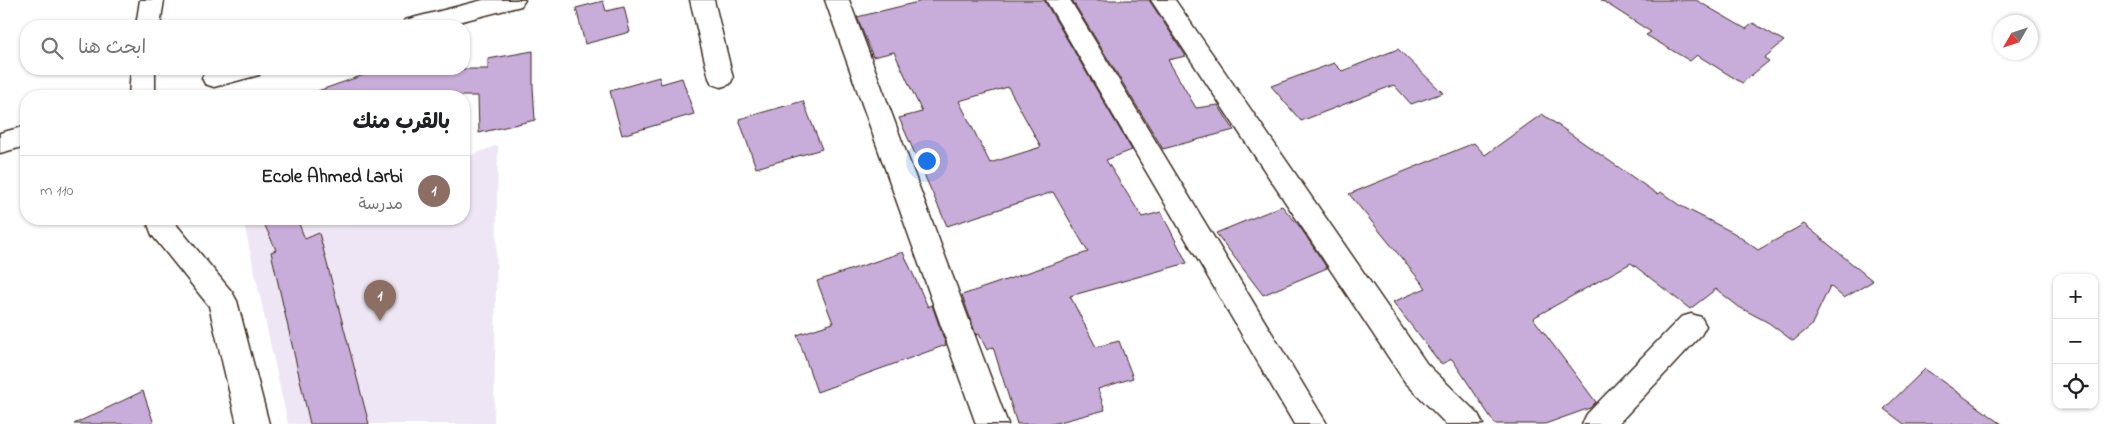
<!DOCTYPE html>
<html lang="ar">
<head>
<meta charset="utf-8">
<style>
  :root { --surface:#fff; --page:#f6f6f6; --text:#202124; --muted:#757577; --line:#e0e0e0; --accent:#111827 }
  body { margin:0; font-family:"Indie Flower","Playpen Sans Arabic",sans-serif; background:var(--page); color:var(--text); direction:rtl }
  .controls { position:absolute; right:15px; bottom:15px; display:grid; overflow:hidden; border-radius:10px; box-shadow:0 1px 4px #0004 }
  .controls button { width:45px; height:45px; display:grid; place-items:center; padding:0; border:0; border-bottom:1px solid var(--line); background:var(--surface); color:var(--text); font:25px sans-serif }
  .compass { position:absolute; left:1993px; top:15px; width:45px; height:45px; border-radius:50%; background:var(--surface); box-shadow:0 1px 4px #0004; rotate:231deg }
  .you { position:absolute; left:926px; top:160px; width:18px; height:18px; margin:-12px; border:4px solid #fff; border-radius:50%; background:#1a73e8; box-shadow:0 0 0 8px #1a73e833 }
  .badge { display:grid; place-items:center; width:32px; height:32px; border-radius:50%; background:var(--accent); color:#fff; font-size:16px; font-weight:700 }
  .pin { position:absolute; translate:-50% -41px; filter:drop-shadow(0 1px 2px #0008) }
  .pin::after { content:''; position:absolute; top:26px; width:18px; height:15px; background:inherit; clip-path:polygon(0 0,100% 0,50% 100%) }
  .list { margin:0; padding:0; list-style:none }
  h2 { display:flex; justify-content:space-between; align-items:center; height:65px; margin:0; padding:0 20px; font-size:21px }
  h2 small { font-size:16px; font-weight:400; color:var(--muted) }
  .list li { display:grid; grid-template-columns:32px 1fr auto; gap:15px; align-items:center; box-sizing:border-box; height:70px; padding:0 20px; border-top:1px solid var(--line) }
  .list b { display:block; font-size:19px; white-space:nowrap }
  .list p { margin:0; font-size:16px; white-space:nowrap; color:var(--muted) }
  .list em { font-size:16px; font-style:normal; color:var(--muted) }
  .icon { flex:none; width:28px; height:28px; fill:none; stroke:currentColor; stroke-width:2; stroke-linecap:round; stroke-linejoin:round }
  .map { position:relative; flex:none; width:2113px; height:424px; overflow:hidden; direction:ltr }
  .search { position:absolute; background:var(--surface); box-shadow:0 1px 4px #0004; left:20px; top:20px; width:450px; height:55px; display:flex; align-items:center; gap:12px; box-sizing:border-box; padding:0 18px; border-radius:20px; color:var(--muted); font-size:19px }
  .panel { position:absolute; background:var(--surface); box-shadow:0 1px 4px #0004; left:20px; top:90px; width:450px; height:135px; border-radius:20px; direction:rtl }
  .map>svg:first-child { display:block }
  .built { fill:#eee6f4 }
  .building { fill:#c8acda; stroke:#3b2a1e; fill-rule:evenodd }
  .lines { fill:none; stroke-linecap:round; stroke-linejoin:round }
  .minor-casing { stroke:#3b2a1e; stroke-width:3 }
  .minor { fill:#fff; fill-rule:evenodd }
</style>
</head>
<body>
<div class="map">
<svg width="2113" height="424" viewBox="0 0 2113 424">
  <rect width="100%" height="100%" fill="#fff"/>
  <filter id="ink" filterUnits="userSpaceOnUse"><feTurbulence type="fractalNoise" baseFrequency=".02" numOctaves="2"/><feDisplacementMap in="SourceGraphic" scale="10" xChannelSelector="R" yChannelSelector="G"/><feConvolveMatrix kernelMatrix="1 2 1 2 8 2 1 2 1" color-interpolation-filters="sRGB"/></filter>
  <g filter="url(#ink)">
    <path class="built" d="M498,145L494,424H288L243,219H464V158Z"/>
    <g class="building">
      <path d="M926,0H1044L1132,150L1106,160L1142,217L1161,212L1187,263L1070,296L1096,347L1119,341L1133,378L1098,389L1105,410L1052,424H1017L993,347L987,350L979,334L976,335L962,295L1088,252L1053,192L947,226L899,118L922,112L894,52L873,57L857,17ZM1008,87L1041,147L990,163L959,101Z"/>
      <path d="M1072,0H1149L1186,56L1168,60L1196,108L1218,105L1234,130L1163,149Z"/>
      <path d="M1601,0H1696L1746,29L1753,23L1784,41L1764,58L1769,61L1742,83L1697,55L1690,61L1646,35L1651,32Z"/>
      <path d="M603,1L606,11L624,7L630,32L585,44L576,8Z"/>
      <path d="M1398,49L1443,93L1411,104L1394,85L1301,121L1271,86L1334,63L1342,71Z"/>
      <path d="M533,51V87L535,120L479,133L478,96H315V92L381,69H488V59Z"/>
      <path d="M659,77L661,84L682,78L694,114L622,135L610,91Z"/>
      <path d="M803,101L822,149L756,168L739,119Z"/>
      <path d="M1542,114L1657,194L1661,192L1679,205L1734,233L1758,250L1804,224L1873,281L1844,298L1830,286L1811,326L1793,341L1769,323L1739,307L1716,289L1690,309L1631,263L1533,318L1596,402L1590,408L1545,424H1495L1452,359L1441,364L1393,302L1426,288L1349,194L1474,143L1485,155Z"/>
      <path d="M1282,206L1300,227L1327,268L1263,295L1216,233Z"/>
      <path d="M262,219H297L305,239L319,233L369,424H310L271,252L276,250Z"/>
      <path d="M903,252L928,307L932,305L946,345L817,392L797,335L833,323L817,281Z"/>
      <path d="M1925,369L2002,424H1904L1884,409Z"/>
      <path d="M143,391L154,424H74Z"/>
    </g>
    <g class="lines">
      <g class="minor-casing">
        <g id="minor">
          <path d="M140,0H164L160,26H136Z"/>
          <path d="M483,0H525L521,6L443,26H401L405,20Z"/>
          <path d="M690,0H714L733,78L730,84L721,87L712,84L709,78Z"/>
          <path d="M825,0H849L1008,424H976Z"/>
          <path d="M1046,0H1070L1327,424H1294Z"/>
          <path d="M1151,0H1175L1427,364L1478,414L1483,424H1446L1405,382Z"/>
          <path d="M131,69H155V96H129Z"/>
          <path d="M214,69H262L259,75L214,87L205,84L202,78L205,72Z"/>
          <path d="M26,126V146L0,153V133Z"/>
          <path d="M146,219H174L175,223L232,292L237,301L269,424H237L209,306L152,235Z"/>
          <path d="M1691,314L1701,317L1706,326L1701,335L1618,424H1582L1587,414L1681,317Z"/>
        </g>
      </g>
      <use href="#minor" class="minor"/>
    </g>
  </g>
</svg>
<div class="controls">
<button>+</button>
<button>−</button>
<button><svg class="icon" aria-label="locate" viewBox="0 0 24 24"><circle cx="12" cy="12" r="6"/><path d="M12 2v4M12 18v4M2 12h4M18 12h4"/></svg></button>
</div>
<svg class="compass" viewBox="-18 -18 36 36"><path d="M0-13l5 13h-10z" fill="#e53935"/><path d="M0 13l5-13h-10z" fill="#757577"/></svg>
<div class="you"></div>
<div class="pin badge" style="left:380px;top:321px;background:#8d6e63">1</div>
<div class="search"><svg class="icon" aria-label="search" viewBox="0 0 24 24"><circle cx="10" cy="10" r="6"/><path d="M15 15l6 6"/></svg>ابحث هنا</div>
<section class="panel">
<h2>بالقرب منك<small></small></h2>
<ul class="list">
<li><span class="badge" style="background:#8d6e63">1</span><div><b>Ecole Ahmed Larbi</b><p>مدرسة</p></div><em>110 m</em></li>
</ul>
</section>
</div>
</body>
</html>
